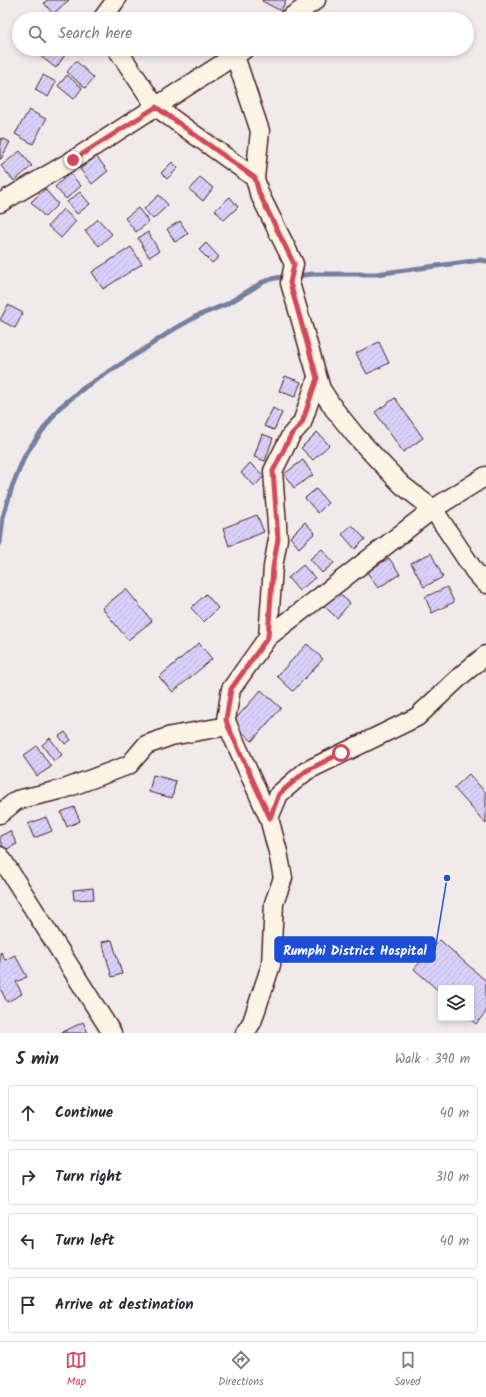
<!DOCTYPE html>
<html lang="en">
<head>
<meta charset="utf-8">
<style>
  :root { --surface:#fff; --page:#f2f2f3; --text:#2b2b33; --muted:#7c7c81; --line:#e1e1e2; --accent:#d1495b }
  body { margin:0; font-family:Kalam,sans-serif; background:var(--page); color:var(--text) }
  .controls { position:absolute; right:12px; bottom:12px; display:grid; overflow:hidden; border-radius:4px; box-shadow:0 2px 6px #0003 }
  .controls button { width:36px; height:36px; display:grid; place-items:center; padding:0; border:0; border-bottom:1px solid var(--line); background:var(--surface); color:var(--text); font:20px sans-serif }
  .stop { position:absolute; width:12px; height:12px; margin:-9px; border:3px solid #d1495b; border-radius:50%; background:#fff }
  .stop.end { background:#d1495b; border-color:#fff; box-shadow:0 1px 4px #0008 }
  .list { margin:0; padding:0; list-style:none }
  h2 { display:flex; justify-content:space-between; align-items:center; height:52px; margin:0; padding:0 16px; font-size:17px }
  h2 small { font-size:13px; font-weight:400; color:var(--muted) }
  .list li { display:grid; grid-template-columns:26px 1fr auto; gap:12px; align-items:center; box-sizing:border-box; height:56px; margin:0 8px 8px; padding:0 8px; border:1px solid var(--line); border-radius:4px }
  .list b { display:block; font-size:15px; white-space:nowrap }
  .list em { font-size:13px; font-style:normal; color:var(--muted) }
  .icon { flex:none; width:22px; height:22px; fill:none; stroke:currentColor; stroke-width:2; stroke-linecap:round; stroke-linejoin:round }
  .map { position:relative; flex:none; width:486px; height:1033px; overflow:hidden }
  .search { position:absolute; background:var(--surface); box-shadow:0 2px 6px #0003; left:12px; right:12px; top:12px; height:44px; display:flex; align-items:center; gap:10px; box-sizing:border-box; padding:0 14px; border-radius:22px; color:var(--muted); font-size:15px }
  .sheet { height:308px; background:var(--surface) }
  nav { display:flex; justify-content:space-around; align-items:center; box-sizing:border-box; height:56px; border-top:1px solid var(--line); background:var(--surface); font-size:11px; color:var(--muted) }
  nav a { display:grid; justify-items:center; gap:2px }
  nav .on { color:var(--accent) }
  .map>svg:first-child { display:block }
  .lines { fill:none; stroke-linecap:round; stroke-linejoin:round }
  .stream { stroke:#75809f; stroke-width:5 }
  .building { fill:url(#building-hatch); stroke:#4a1f2b }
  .minor-casing { stroke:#4a1f2b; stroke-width:21 }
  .minor { stroke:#fcf5e5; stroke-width:18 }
  .route { stroke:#d1495b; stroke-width:5 }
  .leader { fill:none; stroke:#1d4ed8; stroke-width:1.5 }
  .callout-dot { fill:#1d4ed8; stroke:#fcf5e5; stroke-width:1.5 }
  .callout { fill:#1d4ed8; stroke:#1d4ed8; stroke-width:1.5 }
  .callout-label { font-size:13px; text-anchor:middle; font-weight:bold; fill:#fff }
</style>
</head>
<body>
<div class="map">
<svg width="486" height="1033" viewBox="0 0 486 1033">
  <defs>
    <pattern id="building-hatch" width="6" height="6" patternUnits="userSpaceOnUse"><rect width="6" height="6" fill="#d8d1fa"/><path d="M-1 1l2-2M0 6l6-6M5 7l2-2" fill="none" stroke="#bbb3d6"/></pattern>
  </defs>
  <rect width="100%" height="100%" fill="#f1eaeb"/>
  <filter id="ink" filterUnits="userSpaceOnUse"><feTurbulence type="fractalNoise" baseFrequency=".025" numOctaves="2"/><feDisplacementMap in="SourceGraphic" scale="8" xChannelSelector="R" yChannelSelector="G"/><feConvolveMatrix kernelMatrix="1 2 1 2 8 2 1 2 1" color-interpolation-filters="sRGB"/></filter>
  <g filter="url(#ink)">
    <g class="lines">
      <path class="stream" d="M0,543L3,517L12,487L25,455L32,445L59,408L85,387L143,350L174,329L197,316L227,304L263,282L275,278L313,274H376L481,260L486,261"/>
    </g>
    <g class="building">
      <path d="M47,0H69L53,14L44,3Z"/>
      <path d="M262,0H286L281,11L262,1Z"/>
      <path d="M31,49H63L67,52L56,68Z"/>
      <path d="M76,61L94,78L85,88L67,72Z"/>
      <path d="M43,75L56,82L48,97L35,90Z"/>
      <path d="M67,75L82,88L74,99L58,86Z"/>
      <path d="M29,110L46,119L33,144L15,134Z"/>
      <path d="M2,138L10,142L1,159H0V142Z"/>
      <path d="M20,151L32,166L14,181L1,166Z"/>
      <path d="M96,156L108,171L92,184L80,169Z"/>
      <path d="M172,162L178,168L167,179L161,173Z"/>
      <path d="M70,173L81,186L66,199L55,187Z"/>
      <path d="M200,177L213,188L203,201L190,190Z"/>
      <path d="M45,189L58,204L45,217L31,202Z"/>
      <path d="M80,192L90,204L77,214L67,202Z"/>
      <path d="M159,195L168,205L153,219L144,209Z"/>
      <path d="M230,197L238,207L224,220L215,210Z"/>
      <path d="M138,208L149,222L136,232L125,218Z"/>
      <path d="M63,209L76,221L61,238L48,226Z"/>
      <path d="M98,219L112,234L99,246L85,231Z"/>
      <path d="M180,221L188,234L175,242L167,229Z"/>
      <path d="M148,232L159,251L149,257L138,238Z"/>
      <path d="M206,243L219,257L212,263L199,250Z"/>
      <path d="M131,247L142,264L103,289L92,272Z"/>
      <path d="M8,305L23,313L15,328L0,320Z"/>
      <path d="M379,342L389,363L367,374L356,353Z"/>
      <path d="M285,376L301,382L295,397L279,391Z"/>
      <path d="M395,398L423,438L403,452L375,412Z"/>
      <path d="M273,408L282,413L274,430L264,426Z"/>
      <path d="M317,432L329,445L313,460L301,448Z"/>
      <path d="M262,434L273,438L265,461L254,457Z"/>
      <path d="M303,460L313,475L294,488L284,474Z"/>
      <path d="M250,463L264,476L255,486L241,473Z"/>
      <path d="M316,489L328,503L318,513L305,498Z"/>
      <path d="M257,515L264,532L229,546L223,528Z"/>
      <path d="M305,522L315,533L299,548L290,537Z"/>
      <path d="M352,525L365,539L355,549L342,534Z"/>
      <path d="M322,549L334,563L322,573L310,559Z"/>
      <path d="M431,553L443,577L424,587L411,563Z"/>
      <path d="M389,558L400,574L378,588L367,572Z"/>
      <path d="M303,565L315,578L299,591L288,578Z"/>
      <path d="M447,587L454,602L432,613L425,597Z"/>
      <path d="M126,589L152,621L128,640L102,608Z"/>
      <path d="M337,592L350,603L337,618L324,606Z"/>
      <path d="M206,594L218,608L204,622L191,608Z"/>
      <path d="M199,643L212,659L173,692L159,677Z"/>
      <path d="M307,644L323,659L293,691L277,676Z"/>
      <path d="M261,690L281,708L252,741L232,723Z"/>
      <path d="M65,732L71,740L65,744L59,736Z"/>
      <path d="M50,738L62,755L54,761L42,745Z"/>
      <path d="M37,746L51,767L37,776L23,756Z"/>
      <path d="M469,774L486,793V824L454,788Z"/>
      <path d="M153,775L176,781L172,798L149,792Z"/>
      <path d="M74,807L80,821L67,827L61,812Z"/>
      <path d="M46,817L52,831L34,838L28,824Z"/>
      <path d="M10,831L17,844L5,850L0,841V836Z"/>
      <path d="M93,888L94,899L74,900L73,890Z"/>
      <path d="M112,940L122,974L112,977L102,942Z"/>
      <path d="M440,940L486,981V1012L476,1024L469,1018H471V988H441V993L414,969Z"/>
      <path d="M1,952L5,960L15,955L27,977L16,982L22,994L7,1002L1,990H0V953Z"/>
      <path d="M83,1022L88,1033H61Z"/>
    </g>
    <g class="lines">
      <g class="minor-casing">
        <g id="minor">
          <path d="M102,19L116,0"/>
          <path d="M288,19L316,0"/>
          <path d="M117,49L156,107L255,178"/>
          <path d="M235,56L260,131L255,178L259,193L294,264L290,283L321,389L334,409L355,435L379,461L402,485L433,509L475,572L486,584"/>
          <path d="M0,203L73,160L245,49"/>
          <path d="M268,637L433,509L486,476"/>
          <path d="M0,814L17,800L64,789L129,765L146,745L171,736L228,726"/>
          <path d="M269,818L279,794L306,771L417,717L464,673L486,655"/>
          <path d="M0,856L112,1033"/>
          <path d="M245,1033L252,1022L271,965L274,903L283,878L278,852L269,818L228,726L226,720L231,689L268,637L273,567L278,539L273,471L291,435L302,423L317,378"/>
        </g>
      </g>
      <use href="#minor" class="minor"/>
    </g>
  </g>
  <g class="lines" filter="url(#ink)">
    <path class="route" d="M73,160L156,107L255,178L259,193L294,264L290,283L317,378L302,423L291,435L273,471L278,539L273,567L268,637L231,689L226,720L228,726L270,818L279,794L306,771L341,753"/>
  </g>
  <path class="leader" d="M447 878L435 950"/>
  <circle class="callout-dot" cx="447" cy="878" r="4"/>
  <rect class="callout" x="275" y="937" width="160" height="25" rx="4"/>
  <g class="callout-label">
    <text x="355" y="955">Rumphi District Hospital</text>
  </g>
</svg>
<div class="controls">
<button><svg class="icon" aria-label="layers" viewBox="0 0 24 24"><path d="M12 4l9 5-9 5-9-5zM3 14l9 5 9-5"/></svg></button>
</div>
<div class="stop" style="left:341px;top:753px"></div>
<div class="stop end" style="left:73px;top:160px"></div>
<div class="search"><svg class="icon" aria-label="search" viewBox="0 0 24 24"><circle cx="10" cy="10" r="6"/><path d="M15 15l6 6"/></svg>Search here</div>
</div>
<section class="sheet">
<h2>5 min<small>Walk · 390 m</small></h2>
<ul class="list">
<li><svg class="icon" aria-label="ahead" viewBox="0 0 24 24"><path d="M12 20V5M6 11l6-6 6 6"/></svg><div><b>Continue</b></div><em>40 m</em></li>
<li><svg class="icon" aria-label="right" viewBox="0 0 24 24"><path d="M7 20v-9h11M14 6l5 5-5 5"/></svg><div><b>Turn right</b></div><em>310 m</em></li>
<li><svg class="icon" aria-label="left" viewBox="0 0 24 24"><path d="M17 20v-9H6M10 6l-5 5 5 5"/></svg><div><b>Turn left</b></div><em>40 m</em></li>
<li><svg class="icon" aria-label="arrive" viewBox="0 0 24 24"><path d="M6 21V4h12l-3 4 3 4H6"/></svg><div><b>Arrive at destination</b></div></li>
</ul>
</section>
<nav>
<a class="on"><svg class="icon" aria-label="map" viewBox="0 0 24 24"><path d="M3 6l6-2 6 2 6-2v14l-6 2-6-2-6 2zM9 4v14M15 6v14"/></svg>Map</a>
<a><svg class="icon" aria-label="directions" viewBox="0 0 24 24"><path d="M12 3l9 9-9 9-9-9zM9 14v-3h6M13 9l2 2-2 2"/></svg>Directions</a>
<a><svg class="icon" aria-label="saved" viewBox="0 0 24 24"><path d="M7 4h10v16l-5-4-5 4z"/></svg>Saved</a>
</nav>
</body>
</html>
